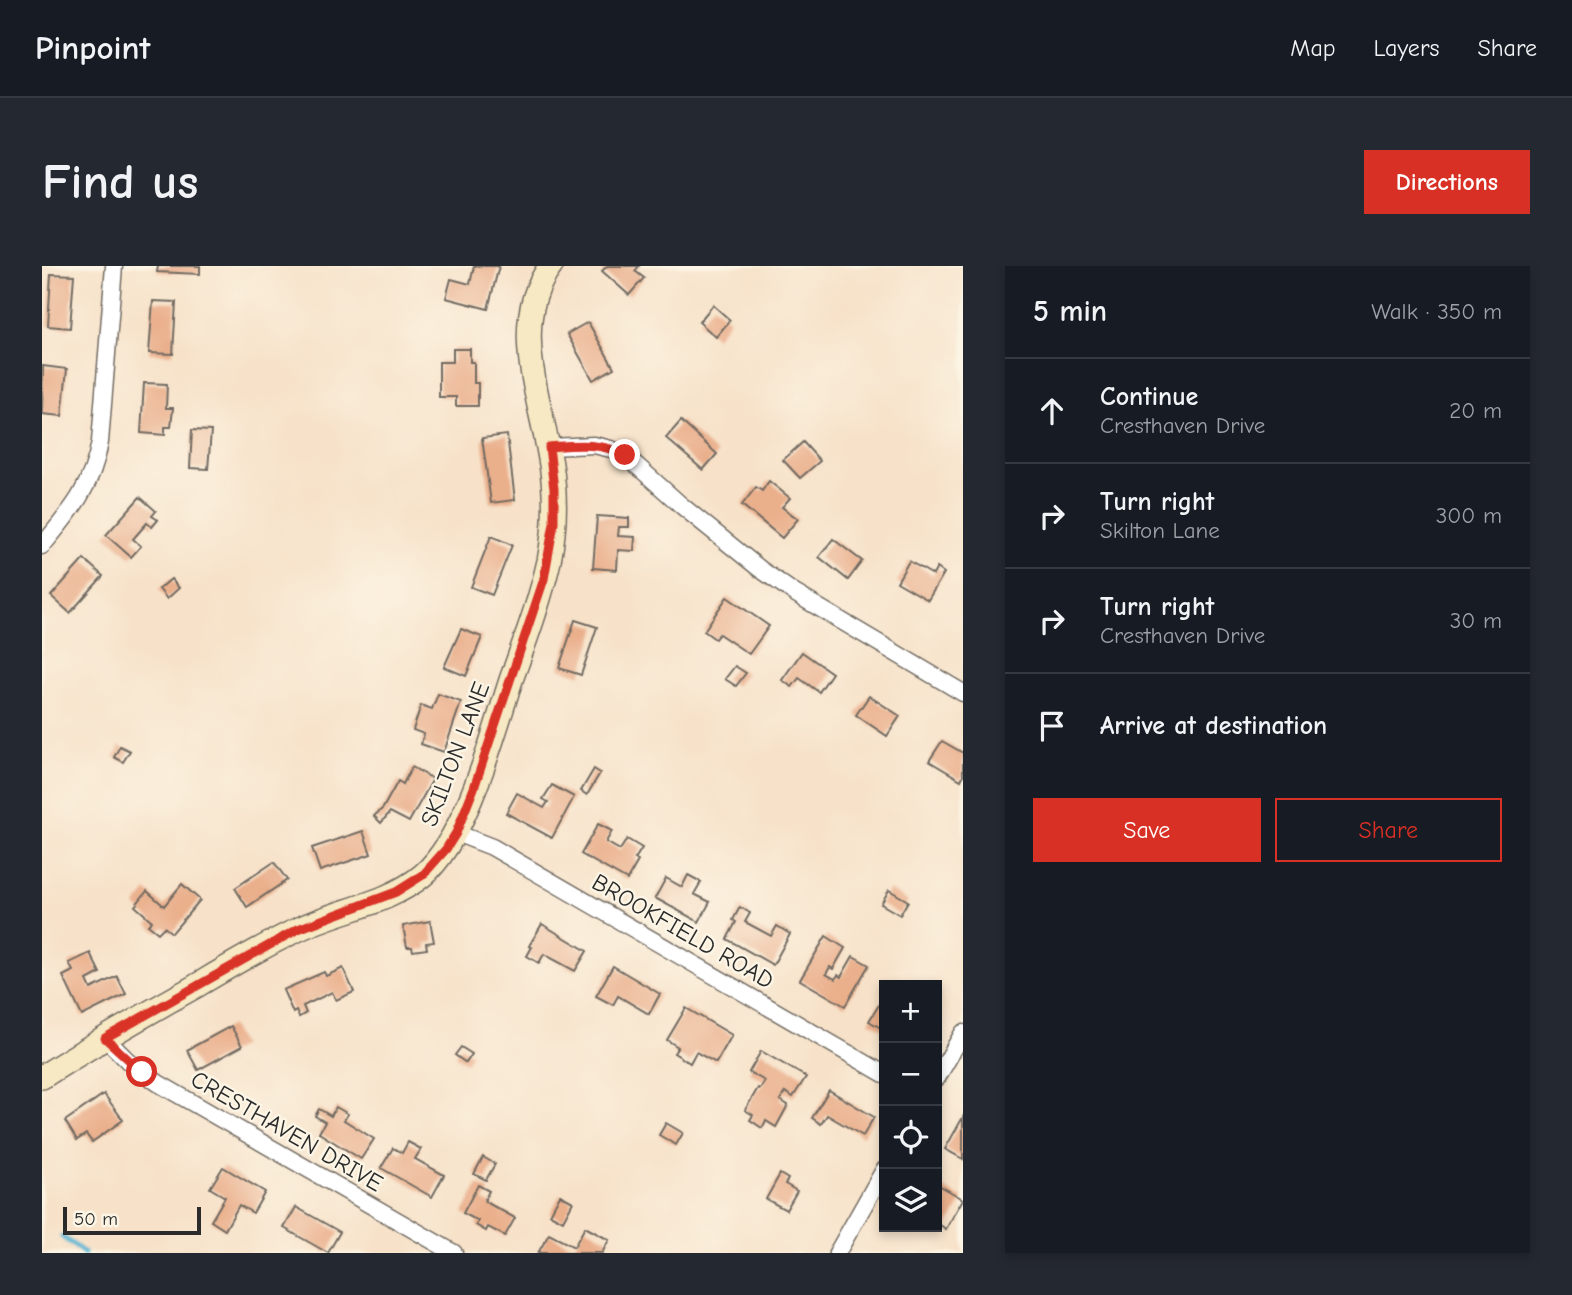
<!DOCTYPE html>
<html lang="en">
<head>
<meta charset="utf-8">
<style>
  :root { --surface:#171b24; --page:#242831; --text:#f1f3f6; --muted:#9ea1a6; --line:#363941; --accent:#d93025 }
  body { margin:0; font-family:"Comic Neue",sans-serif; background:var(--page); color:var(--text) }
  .controls { position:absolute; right:21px; bottom:21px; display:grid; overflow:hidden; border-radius:0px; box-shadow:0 4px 10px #0003 }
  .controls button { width:63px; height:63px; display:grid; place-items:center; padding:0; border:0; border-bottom:2px solid var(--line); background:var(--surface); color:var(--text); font:35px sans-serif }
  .scale { position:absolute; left:21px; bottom:18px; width:138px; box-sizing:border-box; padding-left:7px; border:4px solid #2b2b2b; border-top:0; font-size:19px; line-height:24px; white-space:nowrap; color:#2b2b2b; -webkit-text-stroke:5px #fcf5e5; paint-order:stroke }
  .stop { position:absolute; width:21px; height:21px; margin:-16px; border:5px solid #d93025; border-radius:50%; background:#fff }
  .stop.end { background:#d93025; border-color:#fff; box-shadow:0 2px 7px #0008 }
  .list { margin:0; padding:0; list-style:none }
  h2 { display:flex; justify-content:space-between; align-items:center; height:91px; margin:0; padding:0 28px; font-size:30px }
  h2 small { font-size:23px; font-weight:400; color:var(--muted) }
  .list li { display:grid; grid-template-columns:46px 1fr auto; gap:21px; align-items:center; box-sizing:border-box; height:105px; padding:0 28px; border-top:2px solid var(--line) }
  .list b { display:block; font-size:26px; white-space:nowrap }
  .list p { margin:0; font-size:23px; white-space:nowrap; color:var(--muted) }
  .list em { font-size:23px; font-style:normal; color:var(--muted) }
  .actions { display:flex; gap:14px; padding:21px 28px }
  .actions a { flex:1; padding:16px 0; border:2px solid var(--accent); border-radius:0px; text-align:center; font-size:24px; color:var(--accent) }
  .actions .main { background:var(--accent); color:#fff }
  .icon { flex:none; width:38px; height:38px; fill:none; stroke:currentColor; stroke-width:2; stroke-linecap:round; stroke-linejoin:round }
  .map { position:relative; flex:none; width:921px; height:987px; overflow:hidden; border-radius:0px }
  header { display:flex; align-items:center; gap:42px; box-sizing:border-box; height:98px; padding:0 35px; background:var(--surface); border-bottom:2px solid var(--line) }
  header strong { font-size:33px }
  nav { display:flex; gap:38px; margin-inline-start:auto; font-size:24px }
  .intro { display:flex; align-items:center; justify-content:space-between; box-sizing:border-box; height:168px; padding:0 42px }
  h1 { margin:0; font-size:49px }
  .button { padding:18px 32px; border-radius:0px; background:var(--accent); color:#fff; font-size:24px; font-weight:700 }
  main { display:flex; gap:42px; padding:0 42px }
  aside { flex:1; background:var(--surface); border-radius:0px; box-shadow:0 4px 10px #0003 }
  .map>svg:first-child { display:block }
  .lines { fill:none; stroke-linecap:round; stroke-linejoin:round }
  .stream { stroke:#57b6d5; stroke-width:5 }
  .building { fill:#eaaf8b }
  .street-casing { stroke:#726b62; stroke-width:19 }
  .secondary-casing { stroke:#726b62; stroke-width:26 }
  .street { stroke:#fff; stroke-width:16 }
  .secondary { stroke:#f7e9c3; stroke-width:23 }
  .route { stroke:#d93025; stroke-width:9 }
  .labels { text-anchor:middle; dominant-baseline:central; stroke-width:5; stroke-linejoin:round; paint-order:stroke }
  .street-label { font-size:24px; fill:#2b2b2b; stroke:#fcf5e5 }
</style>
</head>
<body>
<header>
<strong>Pinpoint</strong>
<nav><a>Map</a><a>Layers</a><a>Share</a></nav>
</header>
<div class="intro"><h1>Find us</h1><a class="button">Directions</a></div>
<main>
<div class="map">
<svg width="921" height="987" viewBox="0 0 921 987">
  <rect width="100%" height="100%" fill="#fcf5e5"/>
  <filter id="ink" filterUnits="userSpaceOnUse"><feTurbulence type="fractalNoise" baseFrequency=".0143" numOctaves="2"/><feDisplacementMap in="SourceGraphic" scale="14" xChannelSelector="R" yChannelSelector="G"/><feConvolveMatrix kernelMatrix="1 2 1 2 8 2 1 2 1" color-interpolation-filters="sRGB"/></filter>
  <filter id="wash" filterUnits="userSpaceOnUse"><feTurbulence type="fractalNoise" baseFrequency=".00686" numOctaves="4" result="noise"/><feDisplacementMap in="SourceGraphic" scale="28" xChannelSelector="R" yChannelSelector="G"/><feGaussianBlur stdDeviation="1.57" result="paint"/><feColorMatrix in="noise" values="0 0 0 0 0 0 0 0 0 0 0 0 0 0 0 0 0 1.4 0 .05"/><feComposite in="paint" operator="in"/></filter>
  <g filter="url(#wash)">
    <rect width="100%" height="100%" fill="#f7e2c9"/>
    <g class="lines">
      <path class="stream" d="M20,971L42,987"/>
    </g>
    <g id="blocks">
      <g class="building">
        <path d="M116,0H158V8L115,6Z"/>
        <path d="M432,0H457L446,43L404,32L409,13L428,18Z"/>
        <path d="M565,0H597L593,5L602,12L587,29L560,5Z"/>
        <path d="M9,8L32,9L28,62L6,60Z"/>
        <path d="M111,35L134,36L131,88L107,87Z"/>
        <path d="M671,39L688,54L674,71L657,56Z"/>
        <path d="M546,56L572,102L551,114L525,68Z"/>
        <path d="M411,83H428V96H432V117H436V140H414V131H397V96H411Z"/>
        <path d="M1,100L25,103L20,150L0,148Z"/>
        <path d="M102,117L125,118L124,142H131L129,161H123V169L99,167Z"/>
        <path d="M639,155L675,188L661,204L624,172Z"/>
        <path d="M150,164L169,165L166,203L148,202Z"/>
        <path d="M465,169L473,234L449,237L440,172Z"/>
        <path d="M761,176L778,195L758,212L741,194Z"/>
        <path d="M727,215L748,232L740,241L756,253L740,272L700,239L714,221L720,225Z"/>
        <path d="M98,231L114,245L110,250L116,254L110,261L105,257L91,273L99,280L89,291L64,269Z"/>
        <path d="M555,250L587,252V261H577L576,270L593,271L592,285L576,284L575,304L551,302Z"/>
        <path d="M449,270L470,279L450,329L429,321Z"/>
        <path d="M791,273L820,295L806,314L777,291Z"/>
        <path d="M42,293L61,310L28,347L9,330Z"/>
        <path d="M867,295L891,309L895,302L902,307L886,334L855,316Z"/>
        <path d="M129,313L137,322L125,333L117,323Z"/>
        <path d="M685,331L727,360L707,388L677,368L673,373L662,365Z"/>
        <path d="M533,354L555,361L539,409L517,402Z"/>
        <path d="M419,363L440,371L424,410L402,401Z"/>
        <path d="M760,386L790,407L777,426L757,412L750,421L740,414Z"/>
        <path d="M693,400L704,407L694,420L683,413Z"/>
        <path d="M396,428L419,436L402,486L379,478L382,468L371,464L379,439L390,443Z"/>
        <path d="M827,430L858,450L845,470L814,449Z"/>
        <path d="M900,475L921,487V510L919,514L887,495Z"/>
        <path d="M78,480L88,485L81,496L72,491Z"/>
        <path d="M370,501L391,513L367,556L348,546L339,557L332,550L341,542L356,515L361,518Z"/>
        <path d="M552,503L558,507L545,529L539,525Z"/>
        <path d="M510,519L532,531L510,572L464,547L475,527L502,542L506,536L501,533Z"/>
        <path d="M556,558L570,565L564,576L578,584L585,573L600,582L593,593L596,595L585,614L539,588Z"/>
        <path d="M321,565L329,588L278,605L270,582Z"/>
        <path d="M232,596L245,614L205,641L193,622Z"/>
        <path d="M646,609L659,616L652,628L668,636L657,656L613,632L624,612L640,621Z"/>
        <path d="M140,618L158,634L130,667L122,661L116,667L106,659L110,655L93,640L105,625L122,640Z"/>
        <path d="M847,624L866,635L858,649L839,638Z"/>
        <path d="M698,641L708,647L703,656L729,670L735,660L748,668L731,699L685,673L694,656L691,654Z"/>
        <path d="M388,655L392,676L384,677L385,683L371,685L370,681H365L361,660Z"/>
        <path d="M500,658L545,685L533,705L502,688L497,697L485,690L490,681L487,680Z"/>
        <path d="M784,670L803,682L791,703L788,701L784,708L793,713L796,709L799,711L811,690L827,699L803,740L758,714Z"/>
        <path d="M48,687L58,707L45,714L49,723L75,710L84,728L40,750L21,710L31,705L27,697Z"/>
        <path d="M571,700L618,728L607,748L576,730L571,739L554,730Z"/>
        <path d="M301,702L312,726L294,734L290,726L261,740L264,747L257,751L254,745L251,747L241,724L282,706L284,710Z"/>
        <path d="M840,734L842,736V770L839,768L842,764L827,755Z"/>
        <path d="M644,742L690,769L674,797L654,786L648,797L632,787L636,781L625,774Z"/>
        <path d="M189,760L200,780L156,804L145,784Z"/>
        <path d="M419,781L430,788L424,797L413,789Z"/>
        <path d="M719,785L764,811L751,831L743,826L738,834L746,839L734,861L724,855L720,862L708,854L711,849L703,844L716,822L718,823L723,815L707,806Z"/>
        <path d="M787,824L832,851L821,870L785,849L779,858L770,852Z"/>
        <path d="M62,828L81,854L50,876L44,868L35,874L23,855Z"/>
        <path d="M294,841L306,848L302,854L332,873L319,893L277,867L283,856L273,850L277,843L289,850Z"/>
        <path d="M921,851V893L903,883Z"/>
        <path d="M624,857L641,867L634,879L617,869Z"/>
        <path d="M366,876L379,883L373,893L402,909L390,931L339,902L351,882L360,887Z"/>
        <path d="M441,891L453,898L444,914L432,908Z"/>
        <path d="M181,901L223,926L211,947L197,939L183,964L169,955L183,931L168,922Z"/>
        <path d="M738,908L746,913L743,918L755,925L744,944L724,933Z"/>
        <path d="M895,918L921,933L904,963L895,957Z"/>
        <path d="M436,919L447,925L442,935L473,952L463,970L446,961L444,965L434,959L436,955L421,947Z"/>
        <path d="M518,929L531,936L521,955L508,948Z"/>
        <path d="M254,941L298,966L286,987L242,962Z"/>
        <path d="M543,961L567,974L560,987H496L507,968L532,981Z"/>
      </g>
    </g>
  </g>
  <g filter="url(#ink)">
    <use href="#blocks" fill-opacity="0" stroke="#726b62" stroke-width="2"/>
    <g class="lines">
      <g class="street-casing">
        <g id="street">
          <path d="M507,181L552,179L569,183L583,189L640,240L718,303L754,328L921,427"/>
          <path d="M0,280C29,245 50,221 58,176L72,0"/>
          <path d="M414,567L450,581L842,808"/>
          <path d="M63,772L86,795L116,817L412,987"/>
          <path d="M895,812L921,767"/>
          <path d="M795,987L842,904"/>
        </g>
      </g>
      <g class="secondary-casing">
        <path id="secondary" d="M0,811C50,779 102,749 154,720C186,701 219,681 253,665C294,644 345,639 381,609C425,571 451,469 469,414C483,375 498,335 507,295C512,269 514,241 511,214C505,146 462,60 509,0"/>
      </g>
      <use href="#street" class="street"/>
      <use href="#secondary" class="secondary"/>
    </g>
  </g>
  <g class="lines" filter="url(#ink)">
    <path class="route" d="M100,806L63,772L256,663L354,626L381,609L404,583L414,567L432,522L502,313L512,257V223L507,181C534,179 559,176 583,189"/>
  </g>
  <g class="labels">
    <g class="street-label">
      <text transform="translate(413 488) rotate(-69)">SKILTON LANE</text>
      <text transform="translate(641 665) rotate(30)">BROOKFIELD ROAD</text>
      <text transform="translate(245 865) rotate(30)">CRESTHAVEN DRIVE</text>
    </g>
  </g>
</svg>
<div class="controls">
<button>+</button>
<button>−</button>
<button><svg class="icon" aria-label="locate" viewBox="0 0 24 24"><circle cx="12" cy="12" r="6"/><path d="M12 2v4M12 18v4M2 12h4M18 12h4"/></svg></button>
<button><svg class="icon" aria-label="layers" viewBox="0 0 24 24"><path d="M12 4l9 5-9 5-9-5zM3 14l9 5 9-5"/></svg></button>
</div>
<div class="scale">50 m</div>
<div class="stop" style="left:100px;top:806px"></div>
<div class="stop end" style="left:583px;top:189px"></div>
</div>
<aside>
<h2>5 min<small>Walk · 350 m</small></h2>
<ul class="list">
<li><svg class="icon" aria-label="ahead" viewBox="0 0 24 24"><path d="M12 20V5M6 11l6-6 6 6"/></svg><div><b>Continue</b><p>Cresthaven Drive</p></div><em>20 m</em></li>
<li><svg class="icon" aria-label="right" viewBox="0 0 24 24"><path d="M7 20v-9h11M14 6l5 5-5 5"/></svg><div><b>Turn right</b><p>Skilton Lane</p></div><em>300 m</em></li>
<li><svg class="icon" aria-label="right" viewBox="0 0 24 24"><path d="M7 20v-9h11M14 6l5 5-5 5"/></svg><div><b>Turn right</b><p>Cresthaven Drive</p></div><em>30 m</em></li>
<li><svg class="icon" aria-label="arrive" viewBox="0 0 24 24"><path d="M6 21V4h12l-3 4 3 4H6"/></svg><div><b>Arrive at destination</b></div></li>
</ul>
<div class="actions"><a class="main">Save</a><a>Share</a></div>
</aside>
</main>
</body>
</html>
